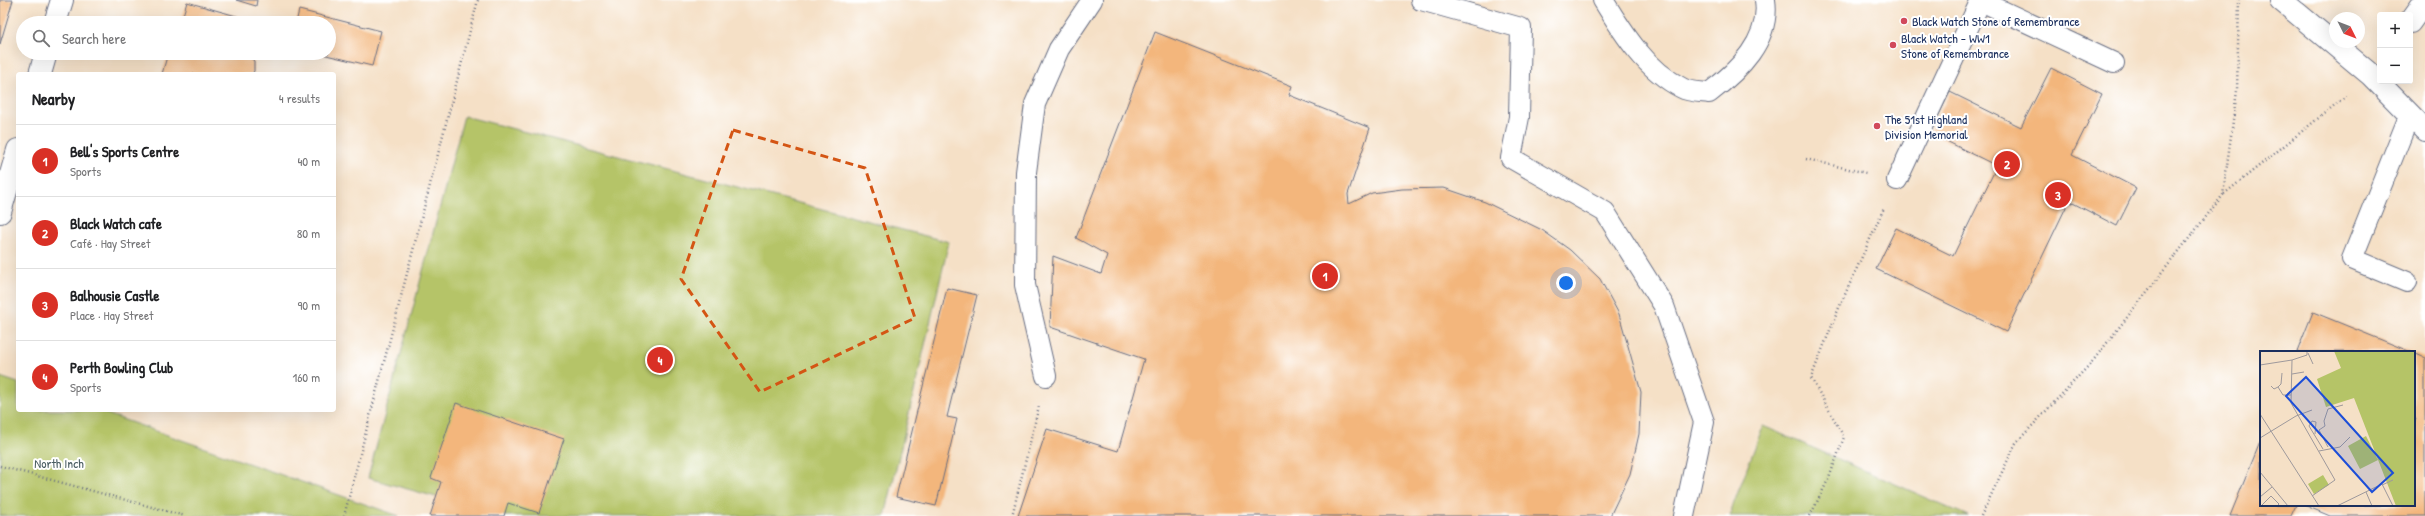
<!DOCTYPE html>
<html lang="en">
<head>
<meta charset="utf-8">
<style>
  :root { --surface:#fff; --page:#f6f6f6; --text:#202124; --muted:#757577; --line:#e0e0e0; --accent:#d93025 }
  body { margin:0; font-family:"Patrick Hand",sans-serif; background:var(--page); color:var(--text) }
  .controls { position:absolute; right:12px; top:12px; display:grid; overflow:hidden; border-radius:4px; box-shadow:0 4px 16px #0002 }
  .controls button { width:36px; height:36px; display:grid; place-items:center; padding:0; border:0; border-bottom:1px solid var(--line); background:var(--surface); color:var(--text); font:20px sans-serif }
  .compass { position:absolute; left:2329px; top:12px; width:36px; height:36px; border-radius:50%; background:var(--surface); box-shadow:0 4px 16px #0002; rotate:132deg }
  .you { position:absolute; left:1566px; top:283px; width:14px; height:14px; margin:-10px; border:3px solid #fff; border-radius:50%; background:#1a73e8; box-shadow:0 0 0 6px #1a73e833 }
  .badge { display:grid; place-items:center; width:26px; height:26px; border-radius:50%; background:var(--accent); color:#fff; font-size:13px; font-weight:700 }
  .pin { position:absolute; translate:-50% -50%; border:2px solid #fff; box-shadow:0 1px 4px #0006 }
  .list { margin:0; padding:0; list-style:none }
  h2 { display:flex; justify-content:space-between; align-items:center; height:52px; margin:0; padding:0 16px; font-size:17px }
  h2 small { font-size:13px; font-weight:400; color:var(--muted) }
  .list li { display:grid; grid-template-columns:26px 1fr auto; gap:12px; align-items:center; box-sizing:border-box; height:72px; padding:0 16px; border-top:1px solid var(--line) }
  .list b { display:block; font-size:15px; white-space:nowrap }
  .list p { margin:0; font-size:13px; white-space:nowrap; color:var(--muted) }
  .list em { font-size:13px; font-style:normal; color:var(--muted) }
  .icon { flex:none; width:22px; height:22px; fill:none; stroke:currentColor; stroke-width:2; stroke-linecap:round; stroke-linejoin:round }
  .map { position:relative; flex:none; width:2425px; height:516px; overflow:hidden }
  .search { position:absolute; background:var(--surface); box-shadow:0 4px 16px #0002; left:16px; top:16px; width:320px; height:44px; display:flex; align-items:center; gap:10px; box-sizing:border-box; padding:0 14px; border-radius:22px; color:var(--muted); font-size:15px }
  .panel { position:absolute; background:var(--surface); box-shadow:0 4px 16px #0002; left:16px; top:72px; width:320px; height:340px; border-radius:4px }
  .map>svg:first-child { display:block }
  .green { fill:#b5c467; stroke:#687a62 }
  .building { fill:#f3b67b }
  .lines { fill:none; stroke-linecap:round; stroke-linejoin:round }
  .lane-casing { stroke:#676d82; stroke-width:22 }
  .street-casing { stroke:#676d82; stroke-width:24 }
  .path { stroke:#676d82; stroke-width:2.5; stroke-dasharray:1 3; stroke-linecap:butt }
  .lane { stroke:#fff; stroke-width:20 }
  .street { stroke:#fff; stroke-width:22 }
  .marked { fill:none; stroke:#d45514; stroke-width:3; stroke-dasharray:8 5; stroke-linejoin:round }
  .poi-dot { fill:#d1495b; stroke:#fff; stroke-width:1.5 }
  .labels { text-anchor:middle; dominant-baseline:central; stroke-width:4; stroke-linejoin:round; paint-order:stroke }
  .poi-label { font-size:13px; fill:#1b2f5e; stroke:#fff; text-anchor:start }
  .park-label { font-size:13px; fill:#495c61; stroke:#fff }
  .inset-road { fill:none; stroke:#9e999c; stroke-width:1 }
  .view { fill:#1d4ed8; fill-opacity:0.15; stroke:#1d4ed8; stroke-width:2 }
  .inset-edge { fill:none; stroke:#1b2f5e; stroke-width:2 }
</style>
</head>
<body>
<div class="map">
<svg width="2425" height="516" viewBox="0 0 2425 516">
  <rect width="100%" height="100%" fill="#fff"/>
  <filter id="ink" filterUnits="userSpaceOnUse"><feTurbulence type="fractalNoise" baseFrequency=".025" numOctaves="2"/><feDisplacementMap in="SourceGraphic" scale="8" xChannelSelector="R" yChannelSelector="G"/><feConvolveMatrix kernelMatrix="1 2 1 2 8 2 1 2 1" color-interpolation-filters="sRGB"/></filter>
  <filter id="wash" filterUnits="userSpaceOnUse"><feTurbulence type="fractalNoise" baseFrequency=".012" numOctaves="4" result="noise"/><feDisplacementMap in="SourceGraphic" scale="16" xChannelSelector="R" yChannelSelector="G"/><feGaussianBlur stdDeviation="0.9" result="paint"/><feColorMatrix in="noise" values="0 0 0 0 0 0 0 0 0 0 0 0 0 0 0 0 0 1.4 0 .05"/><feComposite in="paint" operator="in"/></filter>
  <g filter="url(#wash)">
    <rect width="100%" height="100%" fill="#f5e0c6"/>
    <g class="green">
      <path d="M464,116L949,242L885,516H504L368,478Z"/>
      <path d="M0,377L18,383V410H96L399,516H0Z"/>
      <path d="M1763,426L1968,516H1729Z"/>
    </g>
    <g id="blocks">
      <g class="building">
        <path d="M0,0H13L0,44Z"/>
        <path d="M236,0H257L256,6Z"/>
        <path d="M187,2L254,21V23H177V20L181,22Z"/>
        <path d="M299,10L381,31L372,66L322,54L329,53V23H296Z"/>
        <path d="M1155,32L1292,86L1289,95L1370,128L1348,194L1349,204L1372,193L1402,189L1444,188L1485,202L1542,230L1570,250L1600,279L1619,314L1641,392L1639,434L1630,474L1610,516H1018L1047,429L1118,451L1144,359L1050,327L1053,256L1101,274L1107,255L1076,238Z"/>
        <path d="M168,53H245L254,61V71L252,74H162Z"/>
        <path d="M2051,68L2102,94L2072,155L2136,188L2117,226L2069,201L2006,332L1876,269L1896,228L1953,256L1997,166L1930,133L1950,92L2021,127Z"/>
        <path d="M947,288L977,295L947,417L957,419L936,506L896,497Z"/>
        <path d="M2313,312L2411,352H2297Z"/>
        <path d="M2414,353L2425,358V516H2330L2304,505H2414V424L2416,419L2414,418Z"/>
        <path d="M456,403L564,439L539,513L508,503L504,516H430L441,482L431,478Z"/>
        <path d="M2261,440V505H2296L2291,516H2230Z"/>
      </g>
    </g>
  </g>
  <g filter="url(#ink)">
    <use href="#blocks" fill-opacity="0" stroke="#676d82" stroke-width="1"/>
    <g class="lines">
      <g class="lane-casing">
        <g id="lane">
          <path d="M1421,0L1521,28L1519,117L1511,158L1605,212L1664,306L1704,422L1684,516"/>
          <path d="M1603,0C1623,33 1646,70 1682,88C1689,92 1701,92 1709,93C1738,71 1771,40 1765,0"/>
          <path d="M1981,1L2114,63"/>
          <path d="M1897,180L1981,0"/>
          <path d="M2407,282L2352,259L2410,114"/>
          <path d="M1046,376L1025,285L1026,172L1035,104L1059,49L1092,0"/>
        </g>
      </g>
      <g class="street-casing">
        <g id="street">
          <path d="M2281,0L2371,75L2425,130"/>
          <path d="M2410,22L2425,1"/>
          <path d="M55,23L62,0"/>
          <path d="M40,74L46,53"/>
          <path d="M0,212L18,150"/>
        </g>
      </g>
      <g class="path">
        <path d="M1806,159L1866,173"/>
        <path d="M2224,194L2346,96"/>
        <path d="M0,466L185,516"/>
        <path d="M344,516L478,0"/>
        <path d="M1012,516L1039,406"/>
        <path d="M1810,516L1829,478L1844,437L1811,378L1838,310L1884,208"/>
        <path d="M1981,516L2016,443L2092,362L2223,195L2237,91L2239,0"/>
      </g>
      <use href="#lane" class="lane"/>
      <use href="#street" class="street"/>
    </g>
  </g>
  <path class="marked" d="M733,130L865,168L915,318L760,392L681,279Z"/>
  <g class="poi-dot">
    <circle cx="1904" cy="21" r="4"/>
    <circle cx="1893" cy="45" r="4"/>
    <circle cx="1877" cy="126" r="4"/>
  </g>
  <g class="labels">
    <g class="poi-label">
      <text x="1912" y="21">Black Watch Stone of Remembrance</text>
      <text x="1901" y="38">Black Watch - WW1<tspan x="1901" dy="15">Stone of Remembrance</tspan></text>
      <text x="1885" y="119">The 51st Highland<tspan x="1885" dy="15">Division Memorial</tspan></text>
    </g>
    <g class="park-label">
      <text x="59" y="463">North Inch</text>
    </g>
  </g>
  <g transform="translate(2260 351)">
    <rect width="155" height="155" fill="#f5e0c6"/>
    <path d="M74,0H155V155H136L94,47L66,56L57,28L81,17ZM106,85L118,109L100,118L88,95ZM63,124L69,134L54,143L48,133Z" fill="#b5c467"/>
    <path class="inset-road" d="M48,2L53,13M32,9L31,52L75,129L52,145M0,14L32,9L47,4V0M32,23L44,21M11,35L14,38L18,36L23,44H31M18,36L21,33L22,22M0,63L59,155M55,83L56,71L52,70L49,75L63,98M0,87L36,65L52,59M68,96L59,79L65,75L64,70L68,58L83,54M59,100L80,96L90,86M0,121L28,155M122,134L133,129M106,141L112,155M0,146L12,136M1,155L11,145L19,153L17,155M77,155L122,133L133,155"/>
    <path class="view" d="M46,26L133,122L112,141L26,45Z"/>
    <rect width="155" height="155" class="inset-edge"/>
  </g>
</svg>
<div class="controls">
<button>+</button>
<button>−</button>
</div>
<svg class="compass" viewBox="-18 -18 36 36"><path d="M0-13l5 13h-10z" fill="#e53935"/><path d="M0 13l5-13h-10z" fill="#757577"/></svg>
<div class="you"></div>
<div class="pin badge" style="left:1325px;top:276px">1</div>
<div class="pin badge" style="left:2007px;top:164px">2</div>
<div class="pin badge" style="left:2058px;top:195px">3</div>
<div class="pin badge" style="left:660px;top:360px">4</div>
<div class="search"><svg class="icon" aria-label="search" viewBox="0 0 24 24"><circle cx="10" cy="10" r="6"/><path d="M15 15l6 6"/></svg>Search here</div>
<section class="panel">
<h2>Nearby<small>4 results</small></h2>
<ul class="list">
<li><span class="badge">1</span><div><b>Bell's Sports Centre</b><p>Sports</p></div><em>40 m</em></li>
<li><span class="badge">2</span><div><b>Black Watch cafe</b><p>Café · Hay Street</p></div><em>80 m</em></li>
<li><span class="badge">3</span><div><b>Balhousie Castle</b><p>Place · Hay Street</p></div><em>90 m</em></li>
<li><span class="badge">4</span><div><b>Perth Bowling Club</b><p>Sports</p></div><em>160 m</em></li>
</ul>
</section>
</div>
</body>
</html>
